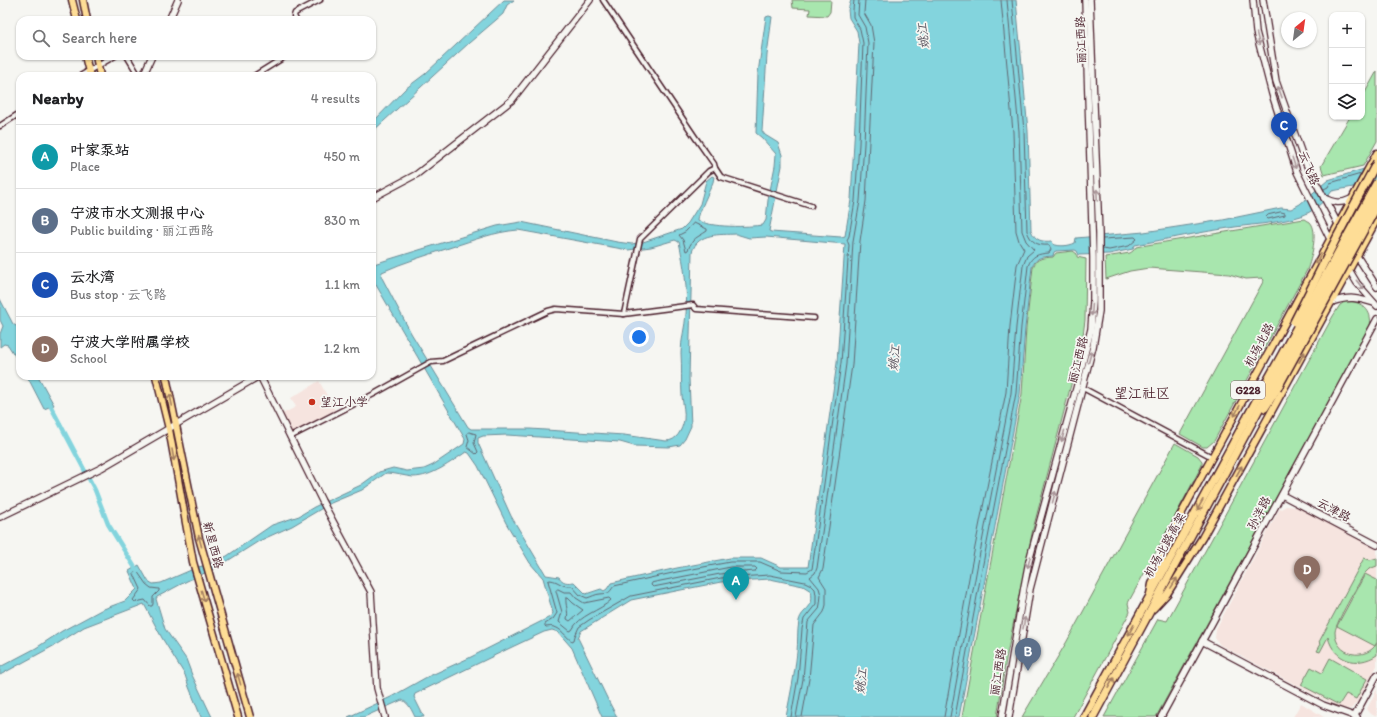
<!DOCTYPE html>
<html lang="en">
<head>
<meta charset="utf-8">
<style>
  :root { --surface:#fff; --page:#f6f6f6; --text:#202124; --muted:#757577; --line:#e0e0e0; --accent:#c8321e }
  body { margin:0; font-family:Itim,"LXGW WenKai TC",sans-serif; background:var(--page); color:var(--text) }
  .controls { position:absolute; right:12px; top:12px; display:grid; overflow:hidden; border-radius:8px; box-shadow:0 1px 3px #0004 }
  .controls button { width:36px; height:36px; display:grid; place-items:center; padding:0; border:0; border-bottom:1px solid var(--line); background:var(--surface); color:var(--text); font:20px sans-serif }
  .compass { position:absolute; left:1281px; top:12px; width:36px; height:36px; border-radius:50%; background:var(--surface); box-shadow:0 1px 3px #0004; rotate:29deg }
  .you { position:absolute; left:639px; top:337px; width:14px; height:14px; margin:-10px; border:3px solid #fff; border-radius:50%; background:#1a73e8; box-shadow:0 0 0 6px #1a73e833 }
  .badge { display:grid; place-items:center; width:26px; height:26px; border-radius:50%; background:var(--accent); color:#fff; font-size:13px; font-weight:700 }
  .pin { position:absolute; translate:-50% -33px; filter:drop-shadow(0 1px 2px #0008) }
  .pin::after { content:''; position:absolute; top:21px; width:14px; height:12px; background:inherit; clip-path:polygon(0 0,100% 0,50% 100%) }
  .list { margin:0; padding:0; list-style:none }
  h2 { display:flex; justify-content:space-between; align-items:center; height:52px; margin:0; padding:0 16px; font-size:17px }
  h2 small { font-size:13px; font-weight:400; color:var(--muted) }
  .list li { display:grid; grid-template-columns:26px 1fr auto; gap:12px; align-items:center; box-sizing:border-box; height:64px; padding:0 16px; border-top:1px solid var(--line) }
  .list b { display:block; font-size:15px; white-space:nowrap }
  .list p { margin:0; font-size:13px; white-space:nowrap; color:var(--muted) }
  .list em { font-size:13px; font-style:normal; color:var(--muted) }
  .icon { flex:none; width:22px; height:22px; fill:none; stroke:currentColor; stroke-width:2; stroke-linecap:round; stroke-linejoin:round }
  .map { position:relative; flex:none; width:1377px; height:717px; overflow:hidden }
  .search { position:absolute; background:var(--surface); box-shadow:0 1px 3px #0004; left:16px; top:16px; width:360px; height:44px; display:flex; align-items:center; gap:10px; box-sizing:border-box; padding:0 14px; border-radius:12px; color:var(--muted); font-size:15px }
  .panel { position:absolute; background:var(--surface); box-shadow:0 1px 3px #0004; left:16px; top:72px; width:360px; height:308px; border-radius:12px }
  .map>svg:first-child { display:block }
  .built { fill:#f6e4df }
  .green { fill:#a8e6ae; stroke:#79826c }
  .water { fill:#83d4dd; stroke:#6c8c96; fill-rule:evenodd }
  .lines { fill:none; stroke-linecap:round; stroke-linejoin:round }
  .shore { stroke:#616772; stroke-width:1 }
  .canal { stroke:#83d4dd; stroke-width:4.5 }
  .street-casing { stroke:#4a1f2b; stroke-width:7 }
  .secondary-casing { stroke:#4a1f2b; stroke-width:8 }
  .primary-casing { stroke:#4a1f2b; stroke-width:9 }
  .highway-casing { stroke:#4a1f2b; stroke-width:10 }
  .street { stroke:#f6f6f2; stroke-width:4 }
  .secondary { stroke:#f6f6f2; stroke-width:5.5 }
  .primary { stroke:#fedd96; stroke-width:6 }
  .highway { stroke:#fedd96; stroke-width:7 }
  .highway-bridge-casing { stroke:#4a1f2b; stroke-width:10; stroke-linecap:butt }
  .highway-bridge { stroke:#fedd96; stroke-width:7 }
  .oneway { stroke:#a99598 }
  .oneway2 { stroke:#a47e60 }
  .poi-dot { fill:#c8321e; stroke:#f6f6f2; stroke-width:1.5 }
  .labels { text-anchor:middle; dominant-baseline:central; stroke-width:3.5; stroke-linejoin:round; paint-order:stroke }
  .shield { fill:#f6f6f2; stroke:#7e6067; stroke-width:1 }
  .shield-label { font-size:11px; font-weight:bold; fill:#4a1f2b }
  .street-label { font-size:12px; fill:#4a1f2b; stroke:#f6f6f2 }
  .poi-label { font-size:12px; fill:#4a1f2b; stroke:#f6f6f2; text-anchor:start }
  .water-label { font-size:13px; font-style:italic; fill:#5b5560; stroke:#f6f6f2 }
  .quarter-label { font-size:14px; fill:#4a1f2b; stroke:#f6f6f2 }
</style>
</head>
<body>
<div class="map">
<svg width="1377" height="717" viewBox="0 0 1377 717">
  <rect width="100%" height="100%" fill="#f6f6f2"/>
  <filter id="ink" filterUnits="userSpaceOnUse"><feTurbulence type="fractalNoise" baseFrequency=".025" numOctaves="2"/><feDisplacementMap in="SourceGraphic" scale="8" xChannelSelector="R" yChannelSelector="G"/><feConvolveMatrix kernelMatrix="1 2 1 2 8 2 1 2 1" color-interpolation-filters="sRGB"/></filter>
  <g filter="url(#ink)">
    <g class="built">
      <path d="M319,381L335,410L293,434L282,414L296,407L291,398Z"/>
      <path d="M1286,506L1297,507L1377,549V666L1357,702L1351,709L1340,708L1220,645L1215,638L1216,629L1279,510Z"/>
      <path d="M1377,689V717L1371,714L1367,709Z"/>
      <path d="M1301,703L1324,717H1293Z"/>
    </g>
    <g class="green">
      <path d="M792,0H831L830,12L827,16L809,15L810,9L793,8Z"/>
      <path d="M1377,71V141L1363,166L1324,175L1321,166L1350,117H1362V98Z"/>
      <path d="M1304,219C1305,220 1309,221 1310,222C1319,231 1311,260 1307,270L1214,441L1207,447H1203L1180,434L1264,280L1262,278L1246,279L1229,274L1149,268L1130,271L1106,279L1105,257L1130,253L1133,251L1136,247L1141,246Z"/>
      <path d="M1073,251L1077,254V257L1086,259L1085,320L1082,343L1033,529L1006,659L997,717H962L1022,394L1026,328L1033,267C1037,257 1044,258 1053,257L1056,253Z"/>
      <path d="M1346,301C1362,301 1373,311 1370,326L1156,717H1104L1158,619L1167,621L1333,316L1340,305Z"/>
      <path d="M1175,443L1198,456L1202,461V465L1170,526L1128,603L1130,612L1073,717H1022L1066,643Z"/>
      <path d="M1364,558L1370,560L1377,558V566L1369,569L1364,574C1358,586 1336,621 1335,632C1335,656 1366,662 1377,643V655C1357,668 1334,661 1328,637L1320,652L1317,651L1321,644L1319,642Z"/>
      <path d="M1365,574L1377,580V642L1375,646L1337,626Z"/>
      <path d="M1330,658L1367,679L1356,699L1346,694L1339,705L1301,685L1311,667L1322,673Z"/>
    </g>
    <g class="water">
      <path d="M504,0H514L507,5L503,14L469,43L372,132V123L405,89L425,74Z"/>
      <path d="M851,0H1016L1028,131L1031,230C1035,241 1042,242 1052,241L1053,244C1059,247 1069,246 1075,243L1076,238L1144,232L1223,220L1281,208L1291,209L1300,204L1328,180L1377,165V181L1369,184L1332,191C1325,201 1313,212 1301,216C1280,223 1257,224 1235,227C1201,232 1168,239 1135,245L1133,249L1109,254L1079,255L1077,251L1075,250L1056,251L1054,252L1053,256C1042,257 1037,256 1032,267L1025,328L1020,394L959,717H786C790,696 795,674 797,652C798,642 797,632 799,621C802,608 815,610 811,591L803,586L770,579L721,582L631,600L581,631L578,638L608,700L617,717H602L572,648L558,632L552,630L544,632L512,647L415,694L414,697L424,717H415C412,711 409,703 402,700L364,717H348L391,697L425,678L469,658L550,617L553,613L543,578L530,563L506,523L478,466L469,453L466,452C451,462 432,477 413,477C404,476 395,473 386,473L362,490L331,503L292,526L259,541L218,567L187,581L157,597L156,599L165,629L186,659L192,675L212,717H201L189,687L185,675L162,638L144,604L84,627L57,644L0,675V667L36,648L62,631L101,610L125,601L137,589L129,571L139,565L148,581L153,584L161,583L198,567L211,564L227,556L272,525L299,516L314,507L361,485L379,472L393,468L407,471L424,469L433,465L464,444L465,439L372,278V261L374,264L377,263L497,226L521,222L617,242L632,244L643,242L682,229L688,223L700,204L706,181L712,176L714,177L713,182C710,190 698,213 698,220C709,228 749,227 763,225L766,220L768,200L775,166L776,154L762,138L756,133L758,73L766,17L769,16L772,17L767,55L762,131L765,135L778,143L782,155V166L769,231L771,232L841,237L845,236L851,200L859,43L857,31L849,18L848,10ZM518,230L628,250L651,247L675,240L679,242C684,265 688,290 686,314C685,327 681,340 681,353C682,367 681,382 682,396C683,405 685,412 684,420C682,430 677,441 666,441L624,435L530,429H471L468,427L411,333L381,276L382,272C404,262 428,255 452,247C474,240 494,232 518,230ZM736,234L749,238L766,237L845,244L837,363L808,567H781L761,558H730L677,568L611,583L607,589L604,591L601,589L586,594L574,582C567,583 563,583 559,577L546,575L511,516L478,443V438L483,436L507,435L620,442L634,446L669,447L680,445L685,439L691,426L689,378L692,252C698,232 720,235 736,234Z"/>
      <path d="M0,299L13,324L16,326H20V364L8,345L4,344L0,347V334L3,326L0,320Z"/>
      <path d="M27,376H38L54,405L44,409Z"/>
    </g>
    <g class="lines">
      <g class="shore">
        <path d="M1324,189L1328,187L1330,183L1361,174"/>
        <path d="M1281,212L1285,213V215L1268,219L1266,217L1268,215Z"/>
        <path d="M694,223L707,229V231C697,238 693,237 688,250L686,251L683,240L679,235L685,232Z"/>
        <path d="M1103,239L1135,237L1137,239L1129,246L1109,250L1103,249"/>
        <path d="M469,432L476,434L474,443L478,452L476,454L467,447L469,440L467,434Z"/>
        <path d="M731,567H755L757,569L755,571L720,574L653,587L651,585L652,583Z"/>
        <path d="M137,571L146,584L151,588L159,589V591L153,597V604L152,606H150L145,600L135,602L133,600L141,589L134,574Z"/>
        <path d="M558,589L564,592H571L576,598L584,603L609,598L611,600C600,611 579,615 572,630L570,631L559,622L562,612L556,591Z"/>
        <path d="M566,598H568L573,603L583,610L570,621L567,619C569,611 565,605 566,598Z"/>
        <path d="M791,717L798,678L802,629L804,619L816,604V595L815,589L811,585L805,582L770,575L721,578L631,596L589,620L579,627L575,636L574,640L572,641C563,635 560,624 546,627L545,626V624L553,619L557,613L548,581L550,580C560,581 560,587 572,586L580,595L587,598C591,597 596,594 600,594C610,593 608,594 614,586L677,572L730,562H760L781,571L807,572L812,569L841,363L849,245L847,240L849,236L855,201L859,144L863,43L860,29L853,17V10L854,0"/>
        <path d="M796,717L803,679L808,622L819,609L820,604L821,595L819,588L810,577L815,573L817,568L846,364L853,241L860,201L864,144L868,43L865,27L858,15L859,0"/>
        <path d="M802,717L809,679L814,625L824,612L826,605V588L819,577L823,569L852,365L860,241L866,201L874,43L871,25L864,13L865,0"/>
        <path d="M944,717L971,567L1006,392L1010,326L1017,265L1024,249L1019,241L1016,231L1013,132L1001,0"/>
        <path d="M950,717L977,568L1011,393L1016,327L1023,266L1027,256L1034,250L1026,241L1022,231L1019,131L1007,0"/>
        <path d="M955,717L982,569L1016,393L1021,327L1028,266C1032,255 1038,254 1049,253L1051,249L1049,245C1037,246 1031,242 1027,231L1024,131L1012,0"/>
      </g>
      <path class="canal" d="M49,403L95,490L108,524L137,571"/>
      <g class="street-casing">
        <g id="street">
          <path d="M603,0L695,137L714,164L715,168L721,177L811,206"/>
          <path d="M296,20L294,16L295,13L320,0"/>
          <path d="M127,56L139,76"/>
          <path d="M80,76L115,56"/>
          <path d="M254,76L286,56"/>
          <path d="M0,126L20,113"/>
          <path d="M624,314L640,239L709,171L715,168"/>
          <path d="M1081,387L1212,457"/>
          <path d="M290,437L374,394L431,362L443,361L548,311L556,309L624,314L693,305L696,309L814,318"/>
        </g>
      </g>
      <g class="secondary-casing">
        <g id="secondary">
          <path d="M1253,0L1256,32L1272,94L1297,172L1330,239L1340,255"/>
          <path d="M1263,0L1276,81L1304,160L1347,241"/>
          <path d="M169,20L178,0"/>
          <path d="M143,76L152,56"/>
          <path d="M372,198L417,174L512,100L590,0"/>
          <path d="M1324,198C1334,203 1341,204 1351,199"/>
          <path d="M1355,253L1377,287"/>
          <path d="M1348,268L1357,283L1377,306"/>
          <path d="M1332,302C1349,296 1358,298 1374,303"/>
          <path d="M260,376L322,501L371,592L377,688L385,717"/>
          <path d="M1282,495L1377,545"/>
          <path d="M0,517L101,468L259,376"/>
          <path d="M1202,641L1323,705L1357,717"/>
          <path d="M1002,717L1024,587L1029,561L1077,385L1091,329L1093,301V257L1085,0"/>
          <path d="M1009,717L1030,589L1093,347L1099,311V234L1090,0"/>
          <path d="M1161,717L1377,319"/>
          <path d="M1354,717L1377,675"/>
        </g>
      </g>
      <g class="primary-casing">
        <g id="primary">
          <path d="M72,0L77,20"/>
          <path d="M83,0L87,20"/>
          <path d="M85,56L90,76"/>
          <path d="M96,56L100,76"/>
          <path d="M156,376L169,429L193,562L238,717"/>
          <path d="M166,376L199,538L250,717"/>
          <path d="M1150,594L1152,584L1162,563L1166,542L1377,153"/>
          <path d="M1153,609L1167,594L1202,538L1377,219"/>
        </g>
      </g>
      <g class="highway-casing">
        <g id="highway">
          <path d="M1265,408L1277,389"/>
          <path d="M1084,717L1267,381"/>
          <path d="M1093,717L1271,387"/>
        </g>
      </g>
      <use href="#street" class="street"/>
      <use href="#secondary" class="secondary"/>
      <use href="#primary" class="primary"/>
      <use href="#highway" class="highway"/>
      <g class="highway-bridge-casing">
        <g id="highway-bridge">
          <path d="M1294,322L1337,237L1377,162"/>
          <path d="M1265,385L1377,182"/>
          <path d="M1271,387L1377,193"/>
          <path d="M1277,389L1377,206"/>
        </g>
      </g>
      <use href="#highway-bridge" class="highway-bridge"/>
    </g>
    <defs><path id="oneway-shaft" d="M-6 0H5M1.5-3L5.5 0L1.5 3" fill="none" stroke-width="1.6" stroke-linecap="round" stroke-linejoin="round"/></defs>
    <g class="oneway">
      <use href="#oneway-shaft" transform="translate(1258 39) rotate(76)"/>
      <use href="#oneway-shaft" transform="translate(1280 92) rotate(-110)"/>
      <use href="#oneway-shaft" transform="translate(1294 163) rotate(72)"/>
      <use href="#oneway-shaft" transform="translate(1097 195) rotate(-92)"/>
      <use href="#oneway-shaft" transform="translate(1360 285) rotate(52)"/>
      <use href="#oneway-shaft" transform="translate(1092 310) rotate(94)"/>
      <use href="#oneway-shaft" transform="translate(1090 357) rotate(-75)"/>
      <use href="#oneway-shaft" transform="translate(1063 436) rotate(105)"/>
      <use href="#oneway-shaft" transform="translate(1054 497) rotate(-75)"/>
      <use href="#oneway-shaft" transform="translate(1029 562) rotate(104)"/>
      <use href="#oneway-shaft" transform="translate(1024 623) rotate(-80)"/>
    </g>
    <g class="oneway2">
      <use href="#oneway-shaft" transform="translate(1318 259) rotate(119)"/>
      <use href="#oneway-shaft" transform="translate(1302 357) rotate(-61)"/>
      <use href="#oneway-shaft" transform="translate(171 400) rotate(-102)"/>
      <use href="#oneway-shaft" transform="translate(1237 411) rotate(118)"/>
      <use href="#oneway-shaft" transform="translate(173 455) rotate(80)"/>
      <use href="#oneway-shaft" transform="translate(1239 471) rotate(-61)"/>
      <use href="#oneway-shaft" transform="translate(1200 505) rotate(119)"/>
      <use href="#oneway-shaft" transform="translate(200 541) rotate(-105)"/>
      <use href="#oneway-shaft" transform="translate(1174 583) rotate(-58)"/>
      <use href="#oneway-shaft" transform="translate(203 596) rotate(74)"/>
      <use href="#oneway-shaft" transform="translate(1131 630) rotate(118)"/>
      <use href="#oneway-shaft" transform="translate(239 679) rotate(-106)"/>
      <use href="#oneway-shaft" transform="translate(1111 683) rotate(-61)"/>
    </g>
  </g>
  <circle class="poi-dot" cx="312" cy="402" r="4"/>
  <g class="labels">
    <rect class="shield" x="1231" y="381" width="34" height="18" rx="3"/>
    <g class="shield-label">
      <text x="1248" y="390">G228</text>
    </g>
    <g class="street-label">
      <text transform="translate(1081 40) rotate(-92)">丽江西路</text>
      <text transform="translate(1309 168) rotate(68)">云飞路</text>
      <text transform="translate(1259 345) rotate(-62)">机场北路</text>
      <text transform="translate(1078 360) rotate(-76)">丽江西路</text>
      <text transform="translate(1334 510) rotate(28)">云津路</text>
      <text transform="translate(1259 513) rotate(-62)">孙洋路</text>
      <text transform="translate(213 545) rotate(75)">新星西路</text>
      <text transform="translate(1165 545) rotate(-61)">机场北路高架</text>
      <text transform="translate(998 672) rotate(-81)">丽江西路</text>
    </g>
    <g class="poi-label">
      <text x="320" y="402">望江小学</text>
    </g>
    <g class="water-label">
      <text transform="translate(923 36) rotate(-96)">姚江</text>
      <text transform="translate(894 358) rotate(-84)">姚江</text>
      <text transform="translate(861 681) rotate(-84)">姚江</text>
    </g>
    <g class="quarter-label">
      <text x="1142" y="393">望江社区</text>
    </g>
  </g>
</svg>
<div class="controls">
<button>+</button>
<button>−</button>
<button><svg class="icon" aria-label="layers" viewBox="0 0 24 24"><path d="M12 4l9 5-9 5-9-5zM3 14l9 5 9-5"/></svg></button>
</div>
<svg class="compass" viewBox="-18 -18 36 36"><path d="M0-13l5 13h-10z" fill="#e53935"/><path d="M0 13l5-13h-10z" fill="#757577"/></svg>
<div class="you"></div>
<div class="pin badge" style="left:736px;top:600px;background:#0f9aa8">A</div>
<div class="pin badge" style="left:1028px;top:671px;background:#5c6f8a">B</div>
<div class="pin badge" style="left:1284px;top:145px;background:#1a4fb4">C</div>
<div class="pin badge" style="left:1307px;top:589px;background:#8d6e63">D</div>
<div class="search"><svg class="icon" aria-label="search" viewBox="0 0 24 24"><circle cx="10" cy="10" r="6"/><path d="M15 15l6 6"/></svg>Search here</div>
<section class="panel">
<h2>Nearby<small>4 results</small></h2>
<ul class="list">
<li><span class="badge" style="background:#0f9aa8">A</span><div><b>叶家泵站</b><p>Place</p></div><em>450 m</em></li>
<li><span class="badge" style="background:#5c6f8a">B</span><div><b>宁波市水文测报中心</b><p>Public building · 丽江西路</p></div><em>830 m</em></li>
<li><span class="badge" style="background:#1a4fb4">C</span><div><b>云水湾</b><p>Bus stop · 云飞路</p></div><em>1.1 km</em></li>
<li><span class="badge" style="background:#8d6e63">D</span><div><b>宁波大学附属学校</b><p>School</p></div><em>1.2 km</em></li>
</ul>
</section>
</div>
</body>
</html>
